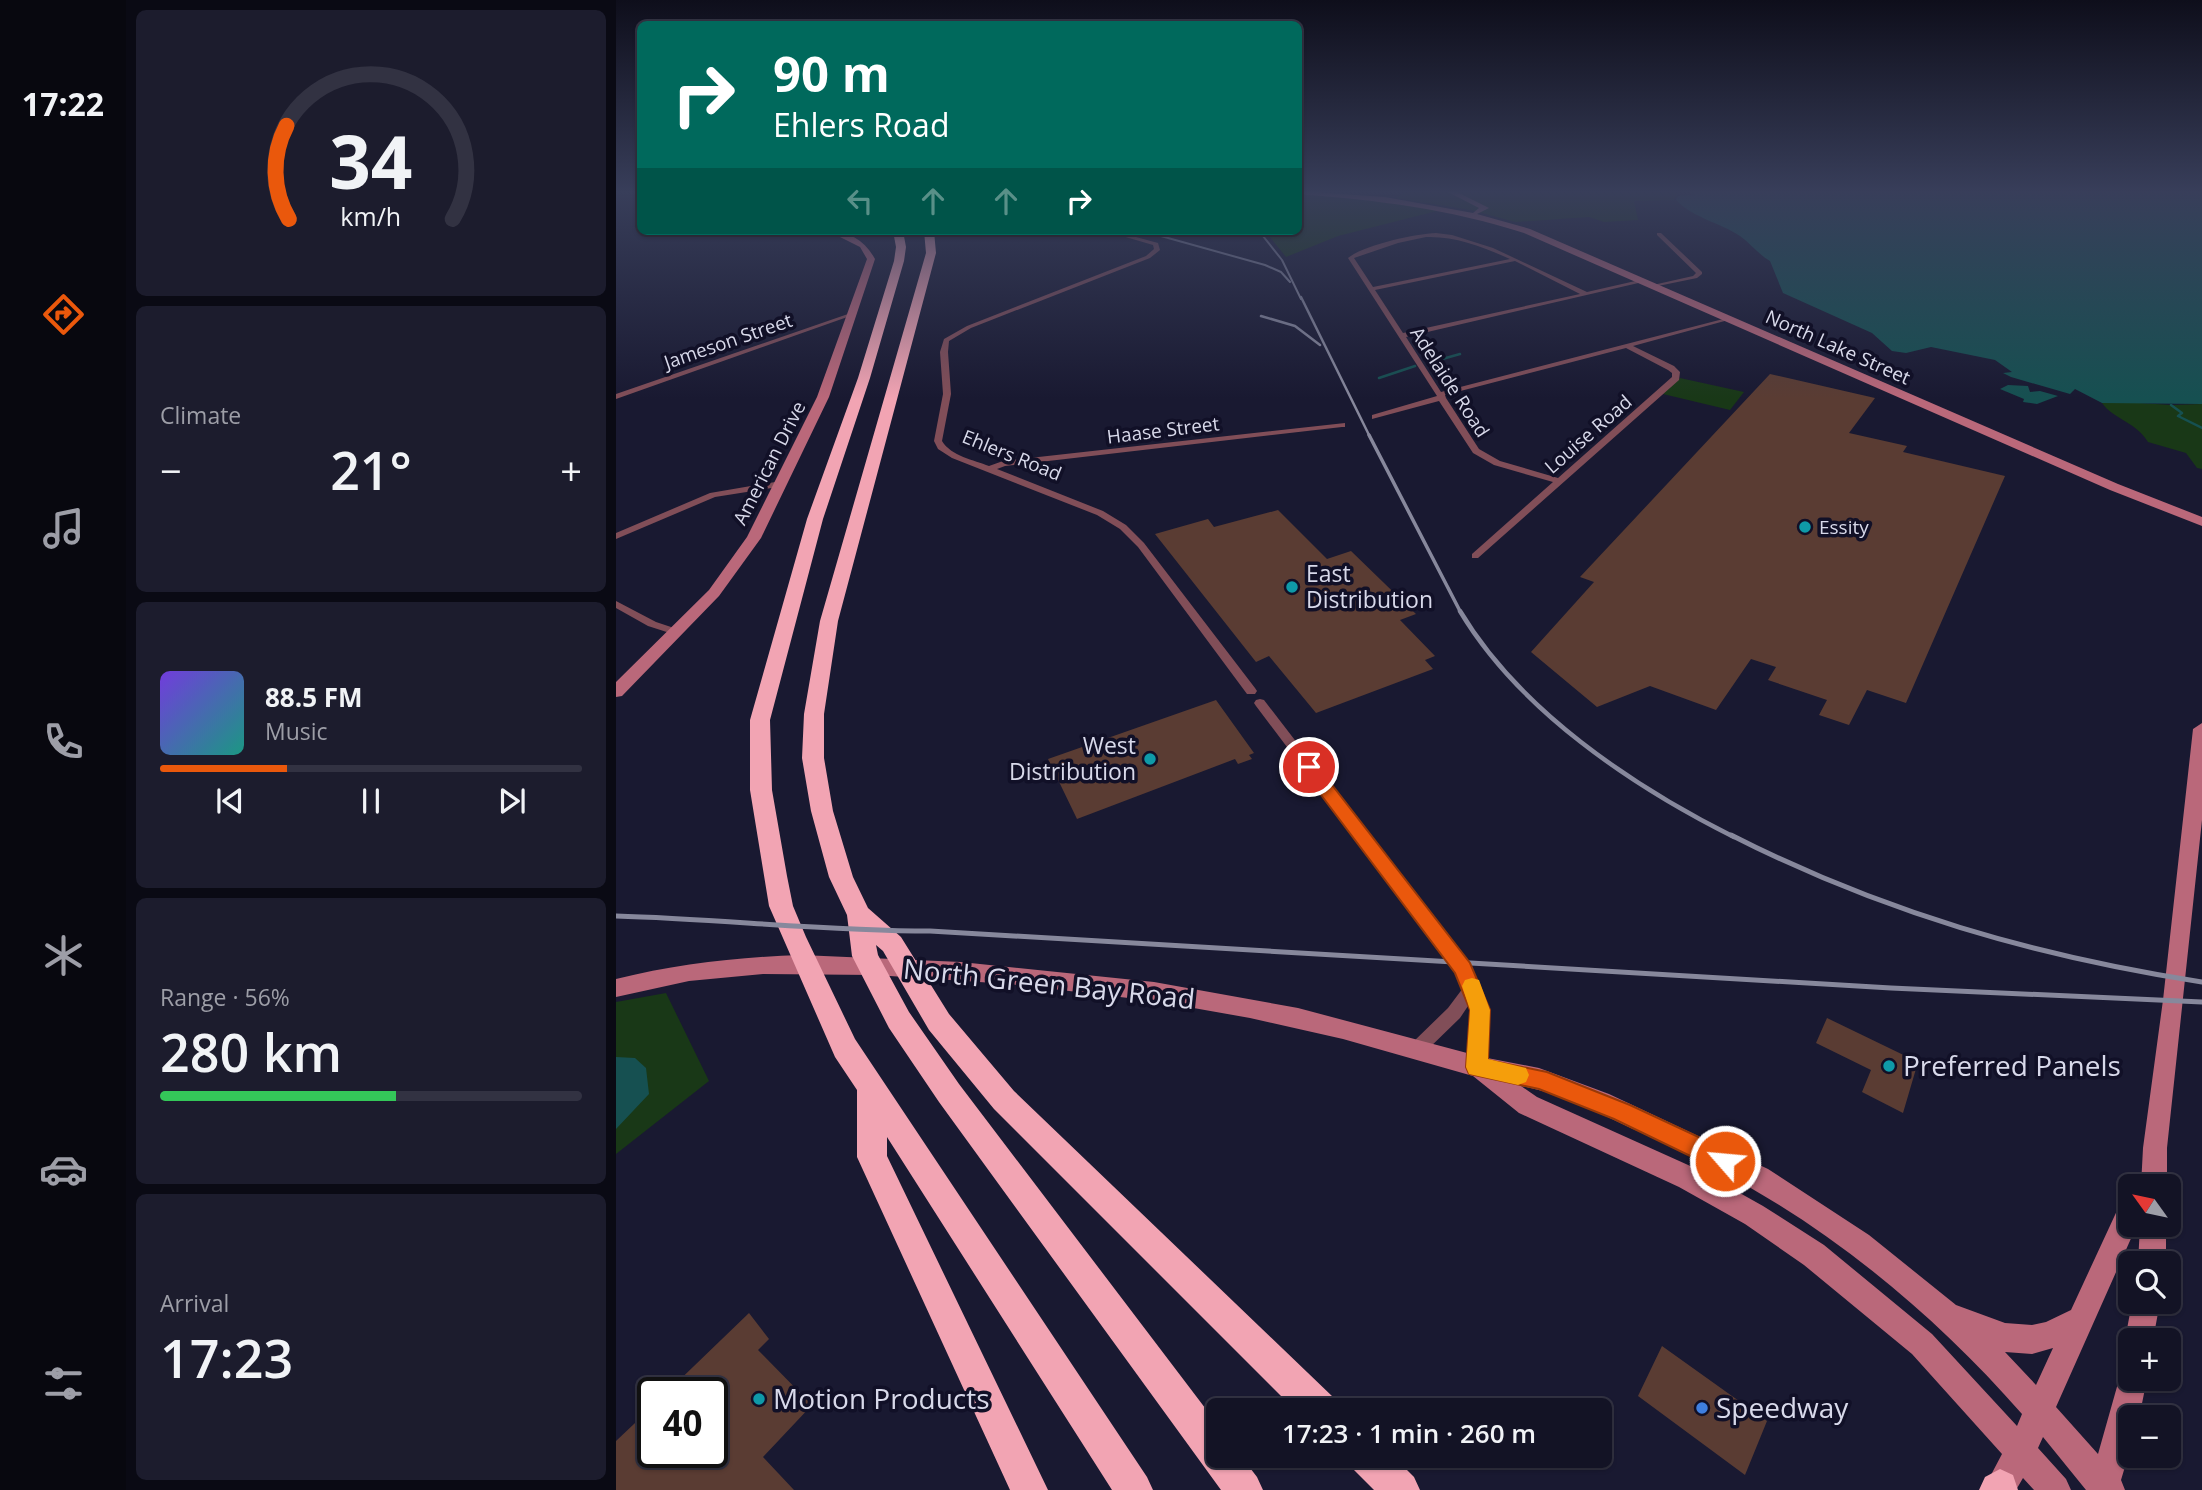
<!DOCTYPE html>
<html lang="en">
<head>
<meta charset="utf-8">
<style>
	body { margin:0; font-family:"Open Sans",sans-serif; background:#1c1c2d; color:#f1f3f6; height:100vh; display:flex; flex-direction:column; font-size:26px; white-space:nowrap }
	* { box-sizing:border-box; margin:0 }
	p { font-size:23px; color:#9d9ea7 }
	.icon { flex:none; width:38px; height:38px; fill:none; stroke:currentColor; stroke-width:2; stroke-linecap:round; stroke-linejoin:round }
	.map { position:relative; flex:1; overflow:hidden }
	.panel { display:flex; flex-direction:column; gap:10px; padding:10px; background:#0a0a14; width:490px }
	.panel>* { flex:none }
	.hud { position:absolute; left:21px; top:21px; width:665px; height:214px; border-radius:10px; box-shadow:0 2px 5px #0004,0 0 0 2px #323242; background:#00695c; color:#fff; overflow:hidden }
	.needle { width:46px; rotate:303deg }
	.fabs { position:absolute; left:1502px; top:1174px; display:grid; gap:14px }
	.fabs a { display:grid; place-items:center; width:63px; height:63px; border-radius:10px; background:#131325; box-shadow:0 2px 5px #0004,0 0 0 2px #323242; font-size:35px }
	.speed { position:absolute; left:21px; top:1377px; display:flex; gap:14px; font-size:35px; font-weight:700; text-align:center }
	.speed>* { display:grid; place-content:center; width:91px; height:91px; border-radius:50%; background:#131325; box-shadow:0 2px 5px #0004,0 0 0 2px #323242; line-height:1 }
	.speed .limit { border:4px solid #111; border-radius:10px; background:#fff; color:#111 }
	.pin { position:absolute; display:grid; place-items:center; width:60px; height:60px; color:#fff; margin:-30px; border:4px solid #fff; border-radius:50%; box-shadow:0 2px 7px #0007 }
	.me { position:absolute; width:77px; margin:-38px; rotate:297deg; stroke-linejoin:round; filter:drop-shadow(0 0 5px #0008) }
	.turn { display:flex; align-items:center; gap:24px; height:147px; padding:0 21px; font-size:32px }
	.turn .icon { width:91px; height:91px; stroke-width:2.5 }
	.turn b { display:block; font-size:49px; line-height:60px }
	.lanes { display:flex; align-items:center; height:66px; padding:0 21px; background:#0003; justify-content:center; gap:35px; direction:ltr }
	.lanes .off { opacity:.35 }
	.big { font-size:52px; font-weight:600; line-height:1.1 }
	.panel .card { flex:1; display:flex; flex-direction:column; justify-content:center; gap:10px; min-width:0; padding:0 24px; border-radius:10px; background:#1c1c2d }
	.panel .dial { align-items:center; gap:0 }
	.dial svg { height:182px; overflow:visible; fill:none; stroke:#323242; stroke-width:7; stroke-linecap:round; text-anchor:middle }
	.dial text { fill:#f1f3f6; stroke:none }
	.song { display:flex; align-items:center; gap:21px }
	.cover { width:84px; height:84px; border-radius:10px; background:linear-gradient(135deg,hsl(260 70% 55%),hsl(170 70% 35%)) }
	.played { height:7px; border-radius:4px; background:linear-gradient(90deg,#ea580c 30%,#323242 30%) }
	.keys { display:flex; justify-content:space-around; direction:ltr }
	.heat { display:flex; justify-content:space-between; align-items:center; font-size:38px; direction:ltr }
	.charge { height:10px; border-radius:5px; background:linear-gradient(90deg,#34c759 56%,#323242 0) }
	.trip { position:absolute; left:590px; top:1398px; width:406px; height:70px; border-radius:10px; background:#131325; box-shadow:0 2px 5px #0004,0 0 0 2px #323242; font-weight:600; line-height:70px; text-align:center }
	main { display:flex; flex:1; min-height:0 }
	.dock { display:flex; flex-direction:column; width:126px; justify-content:space-around; align-items:center; background:#08080f; color:#9d9ea7 }
	.dock .icon { width:49px; height:49px }
	.dock .current { color:#ea580c }
	.dock b { font-size:32px; color:#f1f3f6 }
	.map>svg:first-child { display:block }
	.green { fill:#193817 }
	.water { fill:#165051 }
	.lines { fill:none; stroke-linecap:round; stroke-linejoin:round }
	.stream { stroke:#165051; stroke-width:2.5 }
	.building { fill:#5a3c33 }
	.street { fill:#814e58; fill-rule:evenodd }
	.secondary { fill:#ba687a; fill-rule:evenodd }
	.highway { fill:#f2a4b3; fill-rule:evenodd }
	.rail-far4 { stroke:#87889c; stroke-width:2 }
	.rail-far3 { stroke:#87889c; stroke-width:2.5 }
	.rail-far2 { stroke:#87889c; stroke-width:3.5 }
	.rail-far1 { stroke:#87889c; stroke-width:4.5 }
	.rail { stroke:#87889c; stroke-width:5 }
	.route { fill:#ea580c; stroke:#983908; stroke-width:2 }
	.slow { fill:#f59e0b }
	.culture-dot { fill:#0f9aa8; stroke:#111027; stroke-width:2.5 }
	.shop-dot { fill:#3f7fe0; stroke:#111027; stroke-width:2.5 }
	.labels { text-anchor:middle; stroke-width:7; stroke-linejoin:round; paint-order:stroke }
	.far-street-label { font-size:19px; fill:#d8d9ea; stroke:#111027 }
	.far-poi-label { font-size:19px; fill:#d8d9ea; stroke:#111027; text-anchor:start }
	.poi-label { font-size:23px; fill:#d8d9ea; stroke:#111027; text-anchor:start }
	.near-street-label { font-size:28px; fill:#d8d9ea; stroke:#111027 }
	.near-poi-label { font-size:28px; fill:#d8d9ea; stroke:#111027; text-anchor:start }
</style>
</head>
<body>
<main>
<nav class="dock">
<b>17:22</b>
<svg class="icon current" aria-label="directions" viewBox="0 0 24 24"><path d="M12 3l9 9-9 9-9-9zM9 14v-3h6M13 9l2 2-2 2"/></svg>
<svg class="icon" aria-label="music" viewBox="0 0 24 24"><path d="M9 18V5l10-2v13"/><circle cx="6" cy="18" r="3"/><circle cx="16" cy="16" r="3"/></svg>
<svg class="icon" aria-label="phone" viewBox="0 0 24 24"><path d="M5 4h4l2 5-3 2q2 4 5 5l2-3 5 2v4C11 20 4 13 5 4z"/></svg>
<svg class="icon" aria-label="climate" viewBox="0 0 24 24"><path d="M12 3v18M4 7l16 10M4 17L20 7"/></svg>
<svg class="icon" aria-label="car" viewBox="0 0 24 24"><path d="M5 17H2v-5l4-1 3-4h7l3 4 3 1v5h-3M9 17h6M6 11h13"/><circle cx="7" cy="17" r="2"/><circle cx="17" cy="17" r="2"/></svg>
<svg class="icon" aria-label="filters" viewBox="0 0 24 24"><path d="M4 7h16M4 17h16"/><circle cx="9" cy="7" r="2"/><circle cx="15" cy="17" r="2"/></svg>
</nav>
<section class="panel">
<div class="card dial"><svg viewBox="0 0 100 80">
<path d="M14 69A42 42 0 1 1 86 69"/>
<path d="M14 69A42 42 0 0 1 13 28" stroke="#ea580c"/>
<text x="50" y="56" font-size="32" font-weight="700">34</text>
<text x="50" y="72" font-size="11">km/h</text>
</svg></div>
<div class="card"><p>Climate</p>
<div class="heat"><a>−</a><b class="big">21°</b><a>+</a></div>
</div>
<div class="card">
<div class="song"><i class="cover"></i><div><b>88.5 FM</b><p>Music</p></div></div>
<div class="played"></div>
<div class="keys"><svg class="icon" aria-label="previous" viewBox="0 0 24 24"><path d="M18 5L8 12l10 7zM5 5v14"/></svg><svg class="icon" aria-label="pause" viewBox="0 0 24 24"><path d="M8 5v14M16 5v14"/></svg><svg class="icon" aria-label="next" viewBox="0 0 24 24"><path d="M6 5l10 7-10 7zM19 5v14"/></svg></div>
</div>
<div class="card"><p>Range · 56%</p><b class="big">280 km</b><div class="charge"></div></div>
<div class="card"><p>Arrival</p><b class="big">17:23</b></div>
</section>
<div class="map">
<svg width="1586" height="1490" viewBox="0 0 1586 1490">
	<rect width="100%" height="100%" fill="#191931"/>
	<path class="green" d="M1064,191L1058,200L1018,201L1022,220L988,222L973,217L899,222L855,210L780,198L789,192Z
		M683,194L771,202L825,210L722,236L670,257L649,231H682Z
		M1064,378L1128,392L1114,410L1047,394Z
		M1508,402L1555,405L1586,404V469L1581,468L1570,453L1532,442C1520,422 1497,419 1486,403Z
		M50,993L93,1081L0,1154V1002Z"/>
	<path class="water" d="M1070,191H1586V404L1486,403L1459,389L1454,394L1395,377L1387,373L1396,372L1379,360L1315,347L1290,353L1276,351L1256,333L1167,293L1154,261C1142,254 1135,244 1124,236C1103,222 1079,219 1060,200L1062,196L1079,194Z
		M1392,385L1412,386L1414,392L1424,391L1442,396L1421,404L1407,402L1408,399L1384,389Z
		M0,1057L19,1058L30,1068L33,1094L0,1129Z"/>
	<g class="lines">
		<path class="stream" d="M812,363L844,354
			M763,378L799,366
			M1555,405L1566,413L1562,416L1586,428"/>
	</g>
	<path class="building" d="M1154,374L1259,398L1233,433L1291,446L1287,452L1389,476L1290,703L1251,690L1233,725L1203,715L1211,700L1152,680L1160,667L1135,659L1100,710L1034,686L981,707L915,652L978,582L964,577Z
		M662,510L711,559L735,551L800,614L784,620L819,656L809,660L817,669L700,713L653,656L640,662L539,534L592,519L598,527Z
		M600,700L638,753L633,755L636,759L622,764L619,759L461,819L432,759Z
		M1211,1018L1302,1062L1287,1113L1246,1092L1255,1070L1200,1043Z
		M133,1313L153,1339L142,1350L196,1405L147,1457L178,1490H0V1441L37,1406V1452H96V1393H50Z
		M1046,1346L1151,1421L1129,1475L1022,1396Z"/>
	<g class="lines">
		<path class="street" d="M489,231H498L542,243L544,250L534,258L355,328L333,341L332,352L335,394L326,441C335,456 358,460 373,466L387,461L729,423V427H726L389,466L381,469L487,511L510,525L528,543L639,688L641,691L639,694H631L522,547L504,529L481,515L336,458L322,449L318,441L327,394L324,352L328,339L351,326L530,256L538,249L537,245Z
			M820,233L836,235L877,248L971,292L1028,279L1031,281L790,337L825,392L1111,318L1116,319L1017,346L1058,366L1064,372L1063,380L862,558H856V554L937,482L878,465L857,453L823,401L756,419V415L821,396L732,258C748,245 798,234 820,233ZM810,237C840,236 867,247 894,259L757,287L738,258L782,243ZM899,261L964,294L787,333L759,290ZM1010,348L1052,370L1056,373V377L942,478L884,461L863,449L830,398L829,395Z
			M1041,233H1045L1086,272V274L1081,278L1037,287V285L1077,276L1080,273L1041,235Z
			M232,314L237,315L0,399V394Z
			M165,481L168,482V486L99,497L0,539V533L94,493Z
			M0,601L40,622L64,630L65,632L60,635L32,626L0,608Z
			M644,699L648,700L852,965L865,987L863,990L872,1009L868,1067L866,1072L860,1074L854,1072L852,1067L856,1009L854,1003L844,1018L807,1054L801,1056L795,1054L793,1049L795,1044L832,1008L847,988L841,972L640,706L638,703L640,700Z"/>
		<path class="secondary" d="M682,191L769,197L857,213L863,208L830,191H839L873,208L861,214L914,229L1502,484L1586,517V526L1494,490L908,233C834,209 760,200 682,194Z
			M212,231C234,231 249,241 259,259L213,397L145,538L103,596L6,696L0,697V682L93,590L131,537L201,397L251,259L244,247Z
			M1586,723V820L1551,1148V1186H1525L1527,1148L1547,1000L1577,729Z
			M185,955L345,962L538,982L682,1008L866,1057L923,1068L993,1094L1152,1169L1253,1235L1340,1305L1389,1323L1416,1325L1430,1322L1455,1310L1505,1202L1514,1198V1225H1521L1440,1407L1482,1454L1506,1369L1514,1365V1379H1531L1523,1418H1514V1450L1505,1480L1509,1490H1470L1427,1437L1422,1448L1450,1479L1455,1490H1418L1407,1478L1400,1490H1367L1386,1454L1296,1354L1188,1265L1129,1224L1063,1187L903,1113L857,1076L727,1039L634,1018L538,1001L393,984L259,975L147,974L73,981L0,997V979C61,964 122,957 185,955ZM905,1086C948,1094 988,1116 1028,1134C1063,1151 1099,1167 1133,1187C1236,1246 1328,1325 1406,1414L1401,1426L1316,1334L1208,1245L1147,1206L1081,1169L921,1097ZM1437,1348L1420,1385L1389,1352L1416,1354Z
			M1524,1225H1550V1264H1522Z
			M1516,1302H1544L1537,1340H1514V1350L1509,1340Z"/>
		<path class="highway" d="M277,231H287L290,247L288,261L254,378L207,519L154,720L156,790L171,876L177,906L190,937L239,1039L531,1477L537,1490H496L271,1137V1156L432,1490H394L241,1157V1090L219,1057L153,906L134,790V720L191,519L242,378L278,261L280,247Z
			M308,231H318L320,253L222,621L208,714V758L217,811L237,877L252,908L285,937L333,1014L398,1091L717,1397L722,1410H679L378,1109L313,1030L267,951L260,945L262,955L293,1012L343,1084L602,1425V1456H625L641,1477L647,1490H605L323,1102L273,1028L236,956L231,915L213,877L195,811L186,758L188,714L204,621L310,253Z
			M732,1456H777L798,1477L804,1490H758L737,1469Z
			M1384,1469L1397,1475L1402,1490H1363L1369,1477Z"/>
		<path class="rail-far4" d="M527,231L649,265L665,272L674,282
			M643,231L666,260L685,299"/>
		<path class="rail-far3" d="M685,297L754,437
			M645,316L679,326L704,345"/>
		<path class="rail-far2" d="M753,435L845,613"/>
		<path class="rail-far1" d="M844,611C903,710 1016,786 1118,837"/>
		<path class="rail" d="M1115,835C1266,912 1419,956 1586,982
			M0,916C105,919 209,931 314,931L1275,988L1586,1002"/>
	</g>
	<linearGradient id="sky" x2="0" y2="1"><stop stop-color="#0e0e1b"/><stop offset="0.48" stop-color="#383e5a"/><stop offset="1" stop-color="#383e5a" stop-opacity="0"/></linearGradient>
	<rect width="1586" height="399" fill="url(#sky)"/>
	<path class="route" d="M693,762L699,763L854,963L874,1010L872,1060L931,1072L1014,1105L1117,1153L1120,1161L1117,1169L1109,1172L1101,1169L998,1119L923,1089L853,1074L850,1067L854,1010L839,973L687,771L685,767L687,763Z"/>
	<path class="slow" d="M856,978L863,980L874,1010L872,1059L910,1068L913,1075L910,1082L902,1085L853,1074L850,1067L854,1010L846,986L849,980Z"/>
	<g class="culture-dot">
		<circle cx="1189" cy="527" r="7"/>
		<circle cx="676" cy="587" r="7"/>
		<circle cx="534" cy="759" r="7"/>
		<circle cx="1273" cy="1066" r="7"/>
		<circle cx="143" cy="1399" r="7"/>
	</g>
	<circle class="shop-dot" cx="1086" cy="1408" r="7"/>
	<g class="labels">
		<g class="far-street-label">
			<text transform="translate(112 341) rotate(-19)" y="7">Jameson Street</text>
			<text transform="translate(1222 347) rotate(24)" y="7">North Lake Street</text>
			<text transform="translate(834 382) rotate(57)" y="7">Adelaide Road</text>
			<text transform="translate(547 430) rotate(-7)" y="7">Haase Street</text>
			<text transform="translate(972 434) rotate(-41)" y="7">Louise Road</text>
			<text transform="translate(396 455) rotate(22)" y="7">Ehlers Road</text>
			<text transform="translate(153 463) rotate(-63)" y="7">American Drive</text>
		</g>
		<g class="far-poi-label">
			<text x="1203" y="534">Essity</text>
		</g>
		<g class="poi-label">
			<text x="690" y="582">East<tspan x="690" dy="26">Distribution</tspan></text>
			<text x="520" y="754" text-anchor="end">West<tspan x="520" dy="26">Distribution</tspan></text>
		</g>
		<g class="near-street-label">
			<text transform="translate(433 984) rotate(6)" y="10">North Green Bay Road</text>
		</g>
		<g class="near-poi-label">
			<text x="1287" y="1076">Preferred Panels</text>
			<text x="157" y="1409">Motion Products</text>
			<text x="1100" y="1418">Speedway</text>
		</g>
	</g>
</svg>
<div class="fabs">
<a><svg class="needle" viewBox="-14 -14 28 28"><path d="M0-13l5 13h-10z" fill="#e53935"/><path d="M0 13l5-13h-10z" fill="#9d9ea7"/></svg></a>
<a><svg class="icon" aria-label="search" viewBox="0 0 24 24"><circle cx="10" cy="10" r="6"/><path d="M15 15l6 6"/></svg></a>
<a>+</a>
<a>−</a>
</div>
<div class="speed"><div class="limit">40</div></div>
<div class="pin" style="left:693px;top:767px;background:#d93025"><svg class="icon" aria-label="arrive" viewBox="0 0 24 24"><path d="M6 21V4h12l-3 4 3 4H6"/></svg></div>
<svg class="me" style="left:1109px;top:1161px" viewBox="-20 -20 40 40"><circle r="17" fill="#ea580c" stroke="#fff" stroke-width="3"/><path d="M0-11L8 9 0 5-8 9z" fill="#fff"/></svg>
<div class="trip">17:23 · 1 min · 260 m</div>
<div class="hud">
<div class="turn"><svg class="icon" aria-label="right" viewBox="0 0 24 24"><path d="M7 20v-9h11M14 6l5 5-5 5"/></svg><div><b>90 m</b>Ehlers Road</div></div>
<div class="lanes"><svg class="icon off" aria-label="left" viewBox="0 0 24 24"><path d="M17 20v-9H6M10 6l-5 5 5 5"/></svg><svg class="icon off" aria-label="ahead" viewBox="0 0 24 24"><path d="M12 20V5M6 11l6-6 6 6"/></svg><svg class="icon off" aria-label="ahead" viewBox="0 0 24 24"><path d="M12 20V5M6 11l6-6 6 6"/></svg><svg class="icon" aria-label="right" viewBox="0 0 24 24"><path d="M7 20v-9h11M14 6l5 5-5 5"/></svg></div>
</div>
</div>
</main>
</body>
</html>
